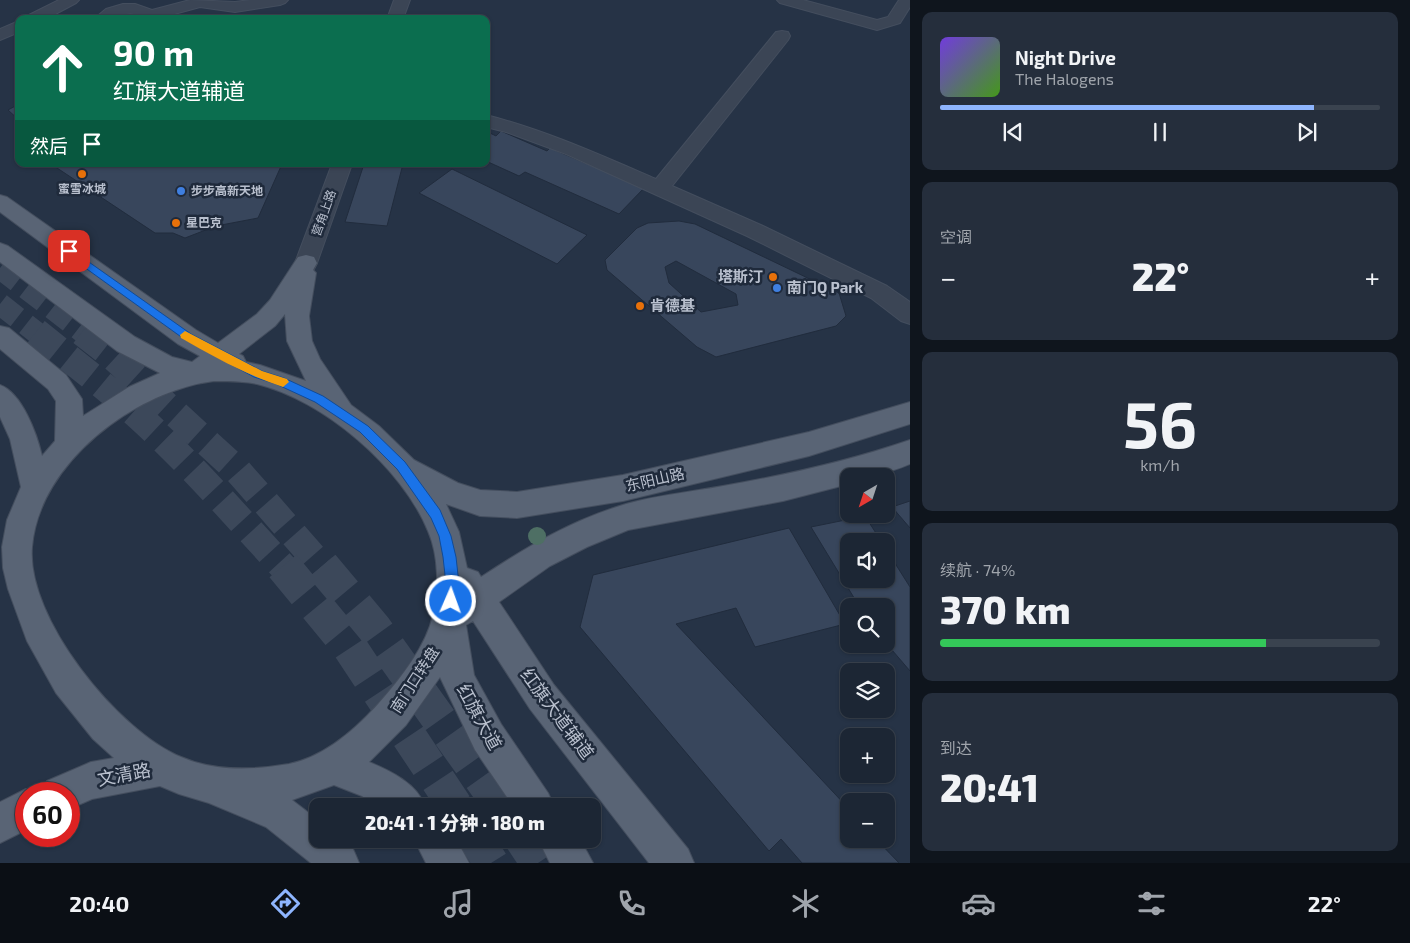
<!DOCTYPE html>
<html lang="zh">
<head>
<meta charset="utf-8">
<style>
	body { margin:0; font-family:"Exo 2","Noto Sans SC",sans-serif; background:#252e3c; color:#f1f3f6; height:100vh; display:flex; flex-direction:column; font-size:19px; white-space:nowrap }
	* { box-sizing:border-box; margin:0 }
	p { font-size:16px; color:#a0a5ac }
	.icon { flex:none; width:28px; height:28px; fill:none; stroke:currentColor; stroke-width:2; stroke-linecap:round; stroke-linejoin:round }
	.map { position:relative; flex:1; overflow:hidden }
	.side { display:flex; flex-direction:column; gap:12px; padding:12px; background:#0f151d; width:500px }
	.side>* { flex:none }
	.hud { position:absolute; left:15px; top:15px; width:475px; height:152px; border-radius:10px; box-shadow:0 1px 4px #0004,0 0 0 1px #3a434f; background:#0b6e4f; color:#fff; overflow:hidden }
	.needle { width:32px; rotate:219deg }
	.tools { position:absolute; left:840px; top:468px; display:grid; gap:10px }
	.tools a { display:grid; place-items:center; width:55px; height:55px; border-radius:10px; background:#1c2634; box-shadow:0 1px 4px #0004,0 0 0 1px #3a434f; font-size:25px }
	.speed { position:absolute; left:15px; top:782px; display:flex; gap:10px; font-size:25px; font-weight:700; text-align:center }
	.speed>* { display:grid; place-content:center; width:65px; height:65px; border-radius:50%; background:#1c2634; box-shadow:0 1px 4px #0004,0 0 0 1px #3a434f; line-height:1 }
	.speed .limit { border:8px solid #d22; background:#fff; color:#111 }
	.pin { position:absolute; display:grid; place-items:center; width:42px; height:42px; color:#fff; margin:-21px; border-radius:10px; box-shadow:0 2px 8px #0006 }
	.me { position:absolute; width:55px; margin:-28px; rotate:2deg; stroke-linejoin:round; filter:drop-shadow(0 0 4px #0008) }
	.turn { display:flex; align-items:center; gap:18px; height:105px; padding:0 15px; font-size:22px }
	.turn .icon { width:65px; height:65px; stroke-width:2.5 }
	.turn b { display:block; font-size:35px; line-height:42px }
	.then { display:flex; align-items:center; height:48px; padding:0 15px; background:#0003; gap:10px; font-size:19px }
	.big { font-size:38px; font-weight:800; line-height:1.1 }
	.side .widget { flex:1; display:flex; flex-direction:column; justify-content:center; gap:8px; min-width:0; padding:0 18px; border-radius:10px; background:#252e3c }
	.side .dial { align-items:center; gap:0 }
	.dial b { font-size:65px; line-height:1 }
	.song { display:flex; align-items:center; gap:15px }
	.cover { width:60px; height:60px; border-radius:8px; background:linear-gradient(135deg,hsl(260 70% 55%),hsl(100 70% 35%)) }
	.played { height:5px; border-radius:2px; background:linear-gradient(90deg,#8eb5fe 85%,#3a434f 85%) }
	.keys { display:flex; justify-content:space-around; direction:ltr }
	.heat { display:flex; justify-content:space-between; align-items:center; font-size:28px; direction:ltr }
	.charge { height:8px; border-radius:4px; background:linear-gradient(90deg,#34c759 74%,#3a434f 0) }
	.trip { position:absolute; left:309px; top:798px; width:292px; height:50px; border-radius:10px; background:#1c2634; box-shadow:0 1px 4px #0004,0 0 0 1px #3a434f; font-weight:800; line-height:50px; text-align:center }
	.tabs { display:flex; height:80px; justify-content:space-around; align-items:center; background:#0b0f15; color:#a0a5ac }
	.tabs .icon { width:35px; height:35px }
	.tabs .on { color:#8eb5fe }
	.tabs b { font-size:22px; color:#f1f3f6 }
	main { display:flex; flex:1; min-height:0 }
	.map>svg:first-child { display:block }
	.building { fill:#38465c; stroke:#212c3d; fill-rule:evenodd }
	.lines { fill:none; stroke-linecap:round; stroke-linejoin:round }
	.major-tunnel-far2 { stroke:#3c485a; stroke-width:22; stroke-dasharray:22 11; stroke-linecap:butt }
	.major-tunnel-far1 { stroke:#3c485a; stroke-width:28; stroke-dasharray:28 14; stroke-linecap:butt }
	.major-tunnel { stroke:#3c485a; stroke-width:35; stroke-dasharray:35 18; stroke-linecap:butt }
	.minor-casing { stroke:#444e5e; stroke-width:2 }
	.major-casing { stroke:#444e5e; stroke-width:2 }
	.minor { fill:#3b4555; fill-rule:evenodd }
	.major { fill:#596475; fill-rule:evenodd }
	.tree { fill:#4e6f64 }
	.route { fill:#1a73e8; stroke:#114b97 }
	.slow { fill:#f59e0b }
	.food-dot { fill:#e8710a; stroke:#1f2a3b; stroke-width:2 }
	.shop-dot { fill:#3f7fe0; stroke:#1f2a3b; stroke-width:2 }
	.labels { text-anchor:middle; stroke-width:5; stroke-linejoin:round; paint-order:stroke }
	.far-poi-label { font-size:12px; font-weight:bold; fill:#b9c0ce; stroke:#1f2a3b; text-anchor:start }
	.far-street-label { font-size:12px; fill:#b9c0ce; stroke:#1f2a3b }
	.poi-label { font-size:15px; font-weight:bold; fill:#b9c0ce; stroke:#1f2a3b; text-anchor:start }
	.street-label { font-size:15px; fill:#b9c0ce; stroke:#1f2a3b }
	.near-street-label { font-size:18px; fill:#b9c0ce; stroke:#1f2a3b }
</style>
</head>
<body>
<main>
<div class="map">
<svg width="910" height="863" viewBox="0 0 910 863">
	<rect width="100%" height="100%" fill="#263346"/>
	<path class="building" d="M19,104V120L8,110Z
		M486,131L496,136L501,131L547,151L550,148L644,188L619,214L525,172L519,176L486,161Z
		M51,164H282L258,218L216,226L185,238L173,233H155Z
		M364,164H403L387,226L345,222Z
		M452,169L587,235L557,264L419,193Z
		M679,221L695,224L839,293L846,316L836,326L716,357L697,347L607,270L605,260L637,228L648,223ZM676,261L736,294L738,305L701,312L669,283L665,267Z
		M910,501V528L892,507Z
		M865,516L881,541H849V579H886V549L910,587V671L886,643V606H859L811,527Z
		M789,528L845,624L755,647L736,608L676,624L849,809V839H876L899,863H802L781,839L769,851L580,627L593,575Z"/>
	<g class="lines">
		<path class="major-tunnel-far2" d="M0,268L84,333
			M0,304L37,333"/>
		<path class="major-tunnel-far1" d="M36,332C73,362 112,391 147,424C195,469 239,519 284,568
			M82,332L109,353L237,470L323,568"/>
		<path class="major-tunnel" d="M283,566L349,646L455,806
			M322,566L374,628L501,806
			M476,839L491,863
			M522,839L538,863"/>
		<g class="minor-casing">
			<path id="minor" d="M59,0H79L76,3L46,19H25L27,16Z
				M190,0L235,2L250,0H288L285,3L280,5L235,12L200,7L156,19H140L139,16C128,10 121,17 111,19C106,20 99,19 94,19L106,9L123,4H135L152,10Z
				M394,0H410L403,19H387Z
				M777,0H803L877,20L888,17L899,0H910V7L900,23L877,30L780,3Z
				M19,21V32L0,40V29Z
				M782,31L788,32L790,36L788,40L672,186L763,226L887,286L910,302V324L901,321L871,298L747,236L566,154L506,132L486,127V115C545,130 600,155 656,179L776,32Z
				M332,164H352L317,263L314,269L306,271L298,269L295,263Z"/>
		</g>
		<g class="major-casing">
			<path id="major" d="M0,195L7,197L196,330L218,343L257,314L270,300L298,257L306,255L314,257L317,263L313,270L316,273L309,316L312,341L320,359L351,405L379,426L414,460L458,483L480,490L517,492L623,475L809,432L910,402V424L809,456L623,501L517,518L480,516L446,504L459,532L467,568L478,572L481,577C528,546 572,520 626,504C657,495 691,492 723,486C786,475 849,461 910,440V464C886,474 875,476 849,476V484L783,501L628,530L587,547L550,566L499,602L554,685L688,849L694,863H649L530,709L473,621L466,625L474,675L501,724L548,793L554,806H513L475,750L440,677L406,725L369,762C391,771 417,784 425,806H375L362,796L334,785L292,800L318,820V839H343L353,849L359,863H311L266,827L209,803L179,794L160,786L92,799L69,809V794H41L47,781L91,762L114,758L93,739L56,693L27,641L8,589L3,568L2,547L7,520L21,487L10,439L0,417V385C22,393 37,434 42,456L55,441L56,401L48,389L0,349V326L9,328L66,375L82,399L83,416L129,387L160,373L117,351L0,262V243L8,246L135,337L172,357L192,362L200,356L178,344L0,212ZM285,314L287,341L306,381L260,365L246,362L243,356L239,354L275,326ZM214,381C228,381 243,381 257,384C323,400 402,467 428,531C439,556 439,589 433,615C426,647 400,679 379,703C356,729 324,757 289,764C254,770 215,772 181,757C118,731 26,618 32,547C39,463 135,391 214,381Z
				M26,789L37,794H26V830L0,843V802Z
				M414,839H456L469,863H426Z
				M538,839H580L593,863H550Z"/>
		</g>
		<use href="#minor" class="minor"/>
		<use href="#major" class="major"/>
	</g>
	<circle class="tree" cx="537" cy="536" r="9"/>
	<path class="route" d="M69,248L191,334L262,371L284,378L323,396L368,426L405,462L440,510L451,536L456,557L459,584L456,606L451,608L446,606L444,601L446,584L443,557L439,536L431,518L397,469L360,432L315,402L276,384L254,377L184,339L66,254V249Z"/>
	<path class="slow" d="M185,331L262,371L287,379L289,382L283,387C247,375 214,357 181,338L180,335Z"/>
	<g class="food-dot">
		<circle cx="82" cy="174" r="5"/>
		<circle cx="176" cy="223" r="5"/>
		<circle cx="773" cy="277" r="5"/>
		<circle cx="640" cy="306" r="5"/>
	</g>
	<g class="shop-dot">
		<circle cx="181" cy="191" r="5"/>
		<circle cx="777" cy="288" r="5"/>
	</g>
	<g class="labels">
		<g class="far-poi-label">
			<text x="82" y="193" text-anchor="middle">蜜雪冰城</text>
			<text x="191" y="195">步步高新天地</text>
			<text x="186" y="227">星巴克</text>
		</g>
		<g class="far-street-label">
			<text transform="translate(324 213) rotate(-70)" y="4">营角上路</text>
		</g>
		<g class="poi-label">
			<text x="763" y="282" text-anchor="end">塔斯汀</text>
			<text x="787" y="293">南门Q Park</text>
			<text x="650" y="311">肯德基</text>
		</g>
		<g class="street-label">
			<text transform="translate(655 480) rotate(-13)" y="5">东阳山路</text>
			<text transform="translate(415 680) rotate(-57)" y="5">南门口转盘</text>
		</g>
		<g class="near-street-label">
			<text transform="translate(557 714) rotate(53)" y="6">红旗大道辅道</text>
			<text transform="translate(479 717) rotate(61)" y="6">红旗大道</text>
			<text transform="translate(124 775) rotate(-11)" y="6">文清路</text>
		</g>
	</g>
</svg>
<div class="tools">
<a><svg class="needle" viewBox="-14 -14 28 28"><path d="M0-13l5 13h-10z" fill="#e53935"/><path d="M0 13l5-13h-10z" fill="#a0a5ac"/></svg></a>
<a><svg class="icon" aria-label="sound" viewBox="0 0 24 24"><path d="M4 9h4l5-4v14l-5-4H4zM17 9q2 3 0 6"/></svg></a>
<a><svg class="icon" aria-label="search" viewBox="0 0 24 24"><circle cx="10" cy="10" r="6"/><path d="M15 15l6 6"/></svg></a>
<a><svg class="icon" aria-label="layers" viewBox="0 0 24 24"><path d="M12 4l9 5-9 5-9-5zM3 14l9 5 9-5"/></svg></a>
<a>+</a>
<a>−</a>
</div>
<div class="speed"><div class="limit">60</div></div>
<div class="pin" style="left:69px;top:251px;background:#d93025"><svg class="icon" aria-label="arrive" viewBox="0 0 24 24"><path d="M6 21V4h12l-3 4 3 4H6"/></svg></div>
<svg class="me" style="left:451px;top:601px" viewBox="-20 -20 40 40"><circle r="17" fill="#1a73e8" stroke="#fff" stroke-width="3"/><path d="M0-11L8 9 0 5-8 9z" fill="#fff"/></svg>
<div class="trip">20:41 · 1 分钟 · 180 m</div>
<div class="hud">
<div class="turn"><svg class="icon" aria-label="ahead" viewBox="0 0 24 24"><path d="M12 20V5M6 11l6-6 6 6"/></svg><div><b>90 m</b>红旗大道辅道</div></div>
<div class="then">然后<svg class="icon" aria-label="arrive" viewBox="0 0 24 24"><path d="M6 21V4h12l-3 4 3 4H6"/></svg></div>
</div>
</div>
<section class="side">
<div class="widget">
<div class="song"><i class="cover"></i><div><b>Night Drive</b><p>The Halogens</p></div></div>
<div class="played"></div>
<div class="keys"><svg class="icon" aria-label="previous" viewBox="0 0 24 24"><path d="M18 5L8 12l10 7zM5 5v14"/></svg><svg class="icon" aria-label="pause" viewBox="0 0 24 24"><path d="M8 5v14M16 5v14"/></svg><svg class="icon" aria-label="next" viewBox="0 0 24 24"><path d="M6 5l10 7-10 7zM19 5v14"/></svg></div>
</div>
<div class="widget"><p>空调</p>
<div class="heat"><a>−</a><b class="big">22°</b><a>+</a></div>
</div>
<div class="widget dial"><b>56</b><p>km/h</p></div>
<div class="widget"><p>续航 · 74%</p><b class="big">370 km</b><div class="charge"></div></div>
<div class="widget"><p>到达</p><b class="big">20:41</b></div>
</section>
</main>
<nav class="tabs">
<b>20:40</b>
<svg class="icon on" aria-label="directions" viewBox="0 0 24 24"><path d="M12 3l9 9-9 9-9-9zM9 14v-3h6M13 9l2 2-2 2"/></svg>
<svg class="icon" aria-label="music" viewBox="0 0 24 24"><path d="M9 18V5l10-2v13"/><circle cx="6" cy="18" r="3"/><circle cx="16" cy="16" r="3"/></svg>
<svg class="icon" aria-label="phone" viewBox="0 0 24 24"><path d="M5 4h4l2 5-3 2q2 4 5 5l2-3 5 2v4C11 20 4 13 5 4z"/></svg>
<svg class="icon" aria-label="climate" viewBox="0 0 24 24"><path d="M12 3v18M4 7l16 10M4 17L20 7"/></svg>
<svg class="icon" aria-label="car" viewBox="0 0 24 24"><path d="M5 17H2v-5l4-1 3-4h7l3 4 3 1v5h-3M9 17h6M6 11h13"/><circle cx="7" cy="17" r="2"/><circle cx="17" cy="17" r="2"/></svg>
<svg class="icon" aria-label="filters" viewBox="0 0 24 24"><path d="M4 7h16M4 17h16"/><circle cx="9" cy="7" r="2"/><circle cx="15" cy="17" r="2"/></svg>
<b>22°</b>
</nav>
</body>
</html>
